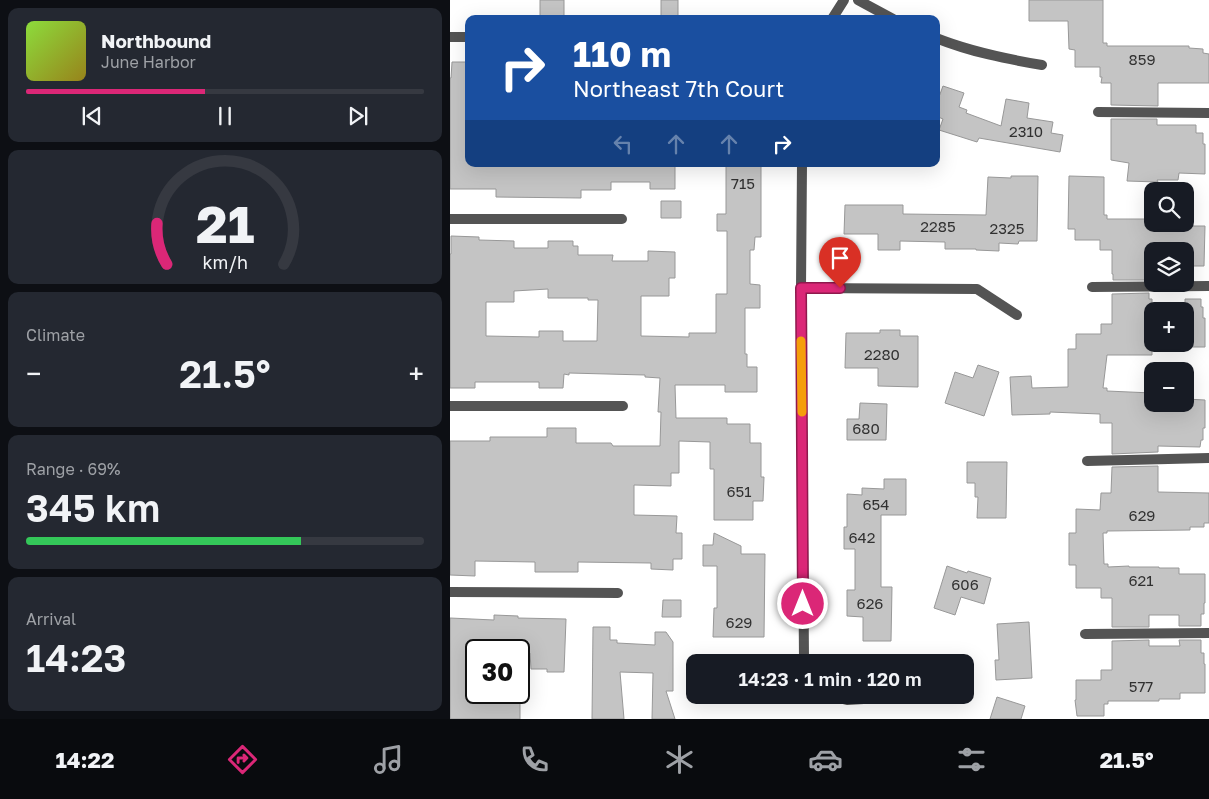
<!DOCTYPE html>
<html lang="en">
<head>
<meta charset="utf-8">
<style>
	body { margin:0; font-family:"Golos Text",sans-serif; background:#242831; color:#f1f3f6; height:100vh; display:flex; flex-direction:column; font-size:19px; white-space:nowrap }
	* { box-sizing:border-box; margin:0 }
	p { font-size:16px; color:#9ea1a6 }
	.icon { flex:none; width:28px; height:28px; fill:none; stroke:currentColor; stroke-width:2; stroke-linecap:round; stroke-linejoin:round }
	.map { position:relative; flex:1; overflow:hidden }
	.panel { display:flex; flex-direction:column; gap:8px; padding:8px; background:#0d0f14; width:450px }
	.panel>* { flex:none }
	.banner { position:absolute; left:15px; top:15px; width:475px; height:152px; border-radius:10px; box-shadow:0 5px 20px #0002; background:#1a4fa0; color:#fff; overflow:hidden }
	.fabs { position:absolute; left:694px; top:182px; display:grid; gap:10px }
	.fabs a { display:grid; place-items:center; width:50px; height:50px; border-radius:10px; background:#171b24; box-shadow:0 5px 20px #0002; font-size:25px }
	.speed { position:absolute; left:15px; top:639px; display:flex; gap:10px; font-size:25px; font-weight:700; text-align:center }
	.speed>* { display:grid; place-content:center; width:65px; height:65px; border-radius:50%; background:#171b24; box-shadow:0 5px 20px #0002; line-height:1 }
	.speed .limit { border:2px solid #111; border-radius:8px; background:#fff; color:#111 }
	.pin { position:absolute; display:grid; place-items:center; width:42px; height:42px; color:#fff; margin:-51px -21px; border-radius:50% 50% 50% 0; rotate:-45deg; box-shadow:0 0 5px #0007 }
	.pin .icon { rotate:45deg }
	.me { position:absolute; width:55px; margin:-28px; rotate:0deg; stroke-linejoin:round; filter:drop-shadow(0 0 4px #0008) }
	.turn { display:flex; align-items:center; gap:18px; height:105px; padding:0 25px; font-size:22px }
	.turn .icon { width:65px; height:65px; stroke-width:2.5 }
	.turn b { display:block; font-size:35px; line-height:42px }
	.lanes { display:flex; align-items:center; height:48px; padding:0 25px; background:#0003; justify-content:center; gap:25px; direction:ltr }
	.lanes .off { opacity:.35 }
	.big { font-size:38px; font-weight:600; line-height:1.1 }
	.panel .tile { flex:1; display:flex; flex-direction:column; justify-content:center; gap:8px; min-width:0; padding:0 18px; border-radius:10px; background:#242831 }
	.panel .dial { align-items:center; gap:0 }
	.dial svg { height:130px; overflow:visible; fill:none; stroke:#363941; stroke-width:7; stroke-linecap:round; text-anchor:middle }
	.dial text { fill:#f1f3f6; stroke:none }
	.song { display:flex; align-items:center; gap:15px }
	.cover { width:60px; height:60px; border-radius:8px; background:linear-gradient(135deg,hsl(90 70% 55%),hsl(50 70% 35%)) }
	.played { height:5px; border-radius:2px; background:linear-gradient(90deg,#db2777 45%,#363941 45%) }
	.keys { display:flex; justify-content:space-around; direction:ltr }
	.heat { display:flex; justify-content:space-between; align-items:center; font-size:28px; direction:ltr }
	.charge { height:8px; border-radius:4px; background:linear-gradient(90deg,#34c759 69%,#363941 0) }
	.trip { position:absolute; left:236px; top:654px; width:288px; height:50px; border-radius:10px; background:#171b24; box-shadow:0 5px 20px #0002; font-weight:600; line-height:50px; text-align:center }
	.tab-bar { display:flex; height:80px; justify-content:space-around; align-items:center; background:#090b0e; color:#9ea1a6 }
	.tab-bar .icon { width:35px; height:35px }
	.tab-bar .on { color:#db2777 }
	.tab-bar b { font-size:22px; color:#f1f3f6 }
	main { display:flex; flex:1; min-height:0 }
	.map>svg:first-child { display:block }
	.building { fill:#c4c4c4; stroke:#989898; fill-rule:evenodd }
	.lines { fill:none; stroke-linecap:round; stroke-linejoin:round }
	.lane { stroke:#545454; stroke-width:10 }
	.street { stroke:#545454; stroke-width:10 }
	.route-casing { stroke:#8e194d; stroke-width:12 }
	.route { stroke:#db2777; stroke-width:9 }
	.slow { stroke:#f59e0b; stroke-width:9 }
	.labels { text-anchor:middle; stroke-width:4.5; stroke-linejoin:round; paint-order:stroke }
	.number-label { font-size:15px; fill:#313131 }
</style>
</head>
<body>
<main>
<section class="panel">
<div class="tile">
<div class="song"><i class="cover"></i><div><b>Northbound</b><p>June Harbor</p></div></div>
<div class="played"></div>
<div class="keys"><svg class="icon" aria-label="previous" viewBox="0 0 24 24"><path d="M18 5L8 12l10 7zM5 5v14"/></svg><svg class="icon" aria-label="pause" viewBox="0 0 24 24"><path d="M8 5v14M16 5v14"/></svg><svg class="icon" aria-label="next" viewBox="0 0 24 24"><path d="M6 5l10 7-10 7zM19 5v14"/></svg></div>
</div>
<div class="tile dial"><svg viewBox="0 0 100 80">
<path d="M14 69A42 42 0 1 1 86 69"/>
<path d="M14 69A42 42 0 0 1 8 44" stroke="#db2777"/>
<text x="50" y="56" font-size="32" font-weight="700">21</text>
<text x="50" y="72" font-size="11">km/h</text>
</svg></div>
<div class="tile"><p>Climate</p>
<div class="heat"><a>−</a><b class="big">21.5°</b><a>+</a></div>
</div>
<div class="tile"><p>Range · 69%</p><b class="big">345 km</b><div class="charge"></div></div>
<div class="tile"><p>Arrival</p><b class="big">14:23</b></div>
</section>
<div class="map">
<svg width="759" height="719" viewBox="0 0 759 719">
	<rect width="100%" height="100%" fill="#fff"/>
	<path class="building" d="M90,0H114V19H90Z
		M211,0H228V19H211Z
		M579,0H653V43H657V46H739V48L753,49V53L759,54V83H708V106L661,105V83H651L652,77H650V67H625V50L619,49L618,21H579Z
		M2,62H19V164H225V189H200V182H161V190H131V198L46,197V189H0V78H1Z
		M493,86L514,93L509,107L517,110L516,113L551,126L556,99L579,103L577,118L603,122L601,133L613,135L610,152L529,138L527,142L489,130L493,119L486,116V105Z
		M661,119H707V125H746V133H753V144H755V174L729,173L728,180H707L708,182L677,181L679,163L661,160Z
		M276,164H311V237H305L304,250H300V284L310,285V308H295V354H297V367H307V392H275V385H225L226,418H277V424H300V443H311V477H314L313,501H303V520H264V469H260V442L229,441V473H221V486L184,485V515L227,516L226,533H232V559H223V570L201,569V563L128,562V572H85V562L25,561V576L0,575V441H40V437H97V428H126V443H161L163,446H210L211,412H208L210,378L195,377V375L119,373V375L114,374L113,388H89V382H25V388H0V254H1V236L29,237V240L64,241V248H98V241H123V246H128V255H163L162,261H198V251L225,252V278H219V296H191V336L239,337V333H266V294H277V231H267V214H276ZM98,289V298H138V300H148L147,341H113V331H89V337L36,336V302H64V291Z
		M561,176H588L587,241H569L568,244L549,243V251L526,250V249H495V242L450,241V250H428V234H394L395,205H453V214L536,215L538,177L561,178Z
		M619,176L654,177V215H657V219H702V224H729V226H755L754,266H735V251H702V256H700L699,280H663V274H662V250H650V240H625V229H618Z
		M211,201H231V218H211Z
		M699,293V299H702V355H657L653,388H657V391L702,393V404H735V399L755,400V428H753V440H751L750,447L708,446V452L662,454V423H650V414L600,412V414L562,415L560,377L581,376L582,388L618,387V349H626V334H651V324H662V294Z
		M735,299H751V307H753V318H755V347H735Z
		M430,330H450V336H468V387L428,386V368H395L396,333H430Z
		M528,365L549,372L534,416L495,403L505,372L523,378Z
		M410,403L437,404L436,440H397V419H409Z
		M517,462H557L556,518H527L528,497H525V483H517Z
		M708,466V492L759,493V523H754V527H740V530L657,531V533H653L654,564H658V567L679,566V567H709V568H729V574H755V603H754V614H751V626H729V615H699V627H662V598H651V588H626V565H619V533H626V509L650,510L651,493H661L662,467Z
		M434,479H456V515H431V587H442L441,641H413V617L397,616V590H405V549H394V527H397V494L412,495V488L434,489Z
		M264,533L291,546V554H315L314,637H263L264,608H267V566H253V545H263Z
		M497,566L517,573L518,571L541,578L534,604L511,597L505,615L484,608Z
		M213,600H231V617H212Z
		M44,615L68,616V618L116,619L114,672H97V669H81L80,653L69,652V650H26L25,702L70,703V719H0V618L44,620Z
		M579,622L582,678L546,680L545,660H549L547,624Z
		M143,627H160V640H167V643L205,645V632H216L223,642V691H216L225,719H202L203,673L170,672L174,719H142Z
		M699,640V646H730L729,640H751V653H754V664H755V693H730V699H709V701H658V704H654V716H627L625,700H626V680H651V670H662V641Z
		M547,697L575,706L571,719H540Z"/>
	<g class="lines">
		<path class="lane" d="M0,37H19
			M648,112L759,113
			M0,219H172
			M642,287L759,286
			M0,406H173
			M637,461L759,458
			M0,592L168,593
			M635,634L759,633"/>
		<path class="street" d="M408,0L443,19
			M382,19L394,0
			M486,38C521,52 556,59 592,65
			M352,164L351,288L354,659L355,662
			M351,288L527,289L567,315
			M376,695L397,700L447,697L453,695"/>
	</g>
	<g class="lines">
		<g class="route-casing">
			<path id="route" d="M353,604L351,288H390"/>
		</g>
		<use href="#route" class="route"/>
		<path class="slow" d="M351,341L352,412"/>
	</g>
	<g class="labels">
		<g class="number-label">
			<text x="692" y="65">859</text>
			<text x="576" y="137">2310</text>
			<text x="293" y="189">715</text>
			<text x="488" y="232">2285</text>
			<text x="557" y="234">2325</text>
			<text x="432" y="360">2280</text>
			<text x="416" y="434">680</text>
			<text x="289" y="497">651</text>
			<text x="426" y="510">654</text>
			<text x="692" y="521">629</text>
			<text x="412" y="543">642</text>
			<text x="691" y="586">621</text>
			<text x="515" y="590">606</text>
			<text x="420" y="609">626</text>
			<text x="289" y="628">629</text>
			<text x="691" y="692">577</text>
		</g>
	</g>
</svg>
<div class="fabs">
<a><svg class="icon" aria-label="search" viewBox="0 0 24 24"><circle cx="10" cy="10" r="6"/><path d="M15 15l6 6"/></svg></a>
<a><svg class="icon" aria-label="layers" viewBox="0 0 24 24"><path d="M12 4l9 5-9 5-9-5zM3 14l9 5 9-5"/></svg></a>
<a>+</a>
<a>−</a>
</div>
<div class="speed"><div class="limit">30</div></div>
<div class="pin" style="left:390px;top:288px;background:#d93025"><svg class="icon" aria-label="arrive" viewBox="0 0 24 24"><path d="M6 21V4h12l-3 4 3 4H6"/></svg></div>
<svg class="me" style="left:353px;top:604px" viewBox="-20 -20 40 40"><circle r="17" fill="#db2777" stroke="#fff" stroke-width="3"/><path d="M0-11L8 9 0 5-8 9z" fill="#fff"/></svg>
<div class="trip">14:23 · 1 min · 120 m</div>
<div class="banner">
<div class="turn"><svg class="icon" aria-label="right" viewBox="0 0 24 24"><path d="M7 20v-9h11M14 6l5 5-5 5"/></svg><div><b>110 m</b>Northeast 7th Court</div></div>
<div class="lanes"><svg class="icon off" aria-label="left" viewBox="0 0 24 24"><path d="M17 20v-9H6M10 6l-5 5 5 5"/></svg><svg class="icon off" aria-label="ahead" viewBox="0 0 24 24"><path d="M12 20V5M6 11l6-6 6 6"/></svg><svg class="icon off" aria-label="ahead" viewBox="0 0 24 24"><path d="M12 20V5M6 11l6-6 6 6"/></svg><svg class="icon" aria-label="right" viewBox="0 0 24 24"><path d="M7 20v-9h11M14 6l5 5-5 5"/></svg></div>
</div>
</div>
</main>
<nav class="tab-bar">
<b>14:22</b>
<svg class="icon on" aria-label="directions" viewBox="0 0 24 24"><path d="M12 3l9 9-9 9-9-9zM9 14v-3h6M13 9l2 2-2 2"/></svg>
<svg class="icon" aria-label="music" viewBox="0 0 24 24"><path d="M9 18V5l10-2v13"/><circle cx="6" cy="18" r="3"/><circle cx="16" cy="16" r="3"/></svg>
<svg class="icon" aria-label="phone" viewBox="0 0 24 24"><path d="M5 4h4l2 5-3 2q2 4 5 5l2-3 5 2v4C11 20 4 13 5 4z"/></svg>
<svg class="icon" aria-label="climate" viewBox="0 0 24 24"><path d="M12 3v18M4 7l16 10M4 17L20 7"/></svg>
<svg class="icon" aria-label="car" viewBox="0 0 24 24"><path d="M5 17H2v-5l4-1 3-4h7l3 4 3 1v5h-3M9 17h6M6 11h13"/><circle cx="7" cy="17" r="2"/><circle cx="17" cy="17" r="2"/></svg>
<svg class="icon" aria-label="filters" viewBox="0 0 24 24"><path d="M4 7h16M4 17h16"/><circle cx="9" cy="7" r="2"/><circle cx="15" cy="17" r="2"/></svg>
<b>21.5°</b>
</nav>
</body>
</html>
